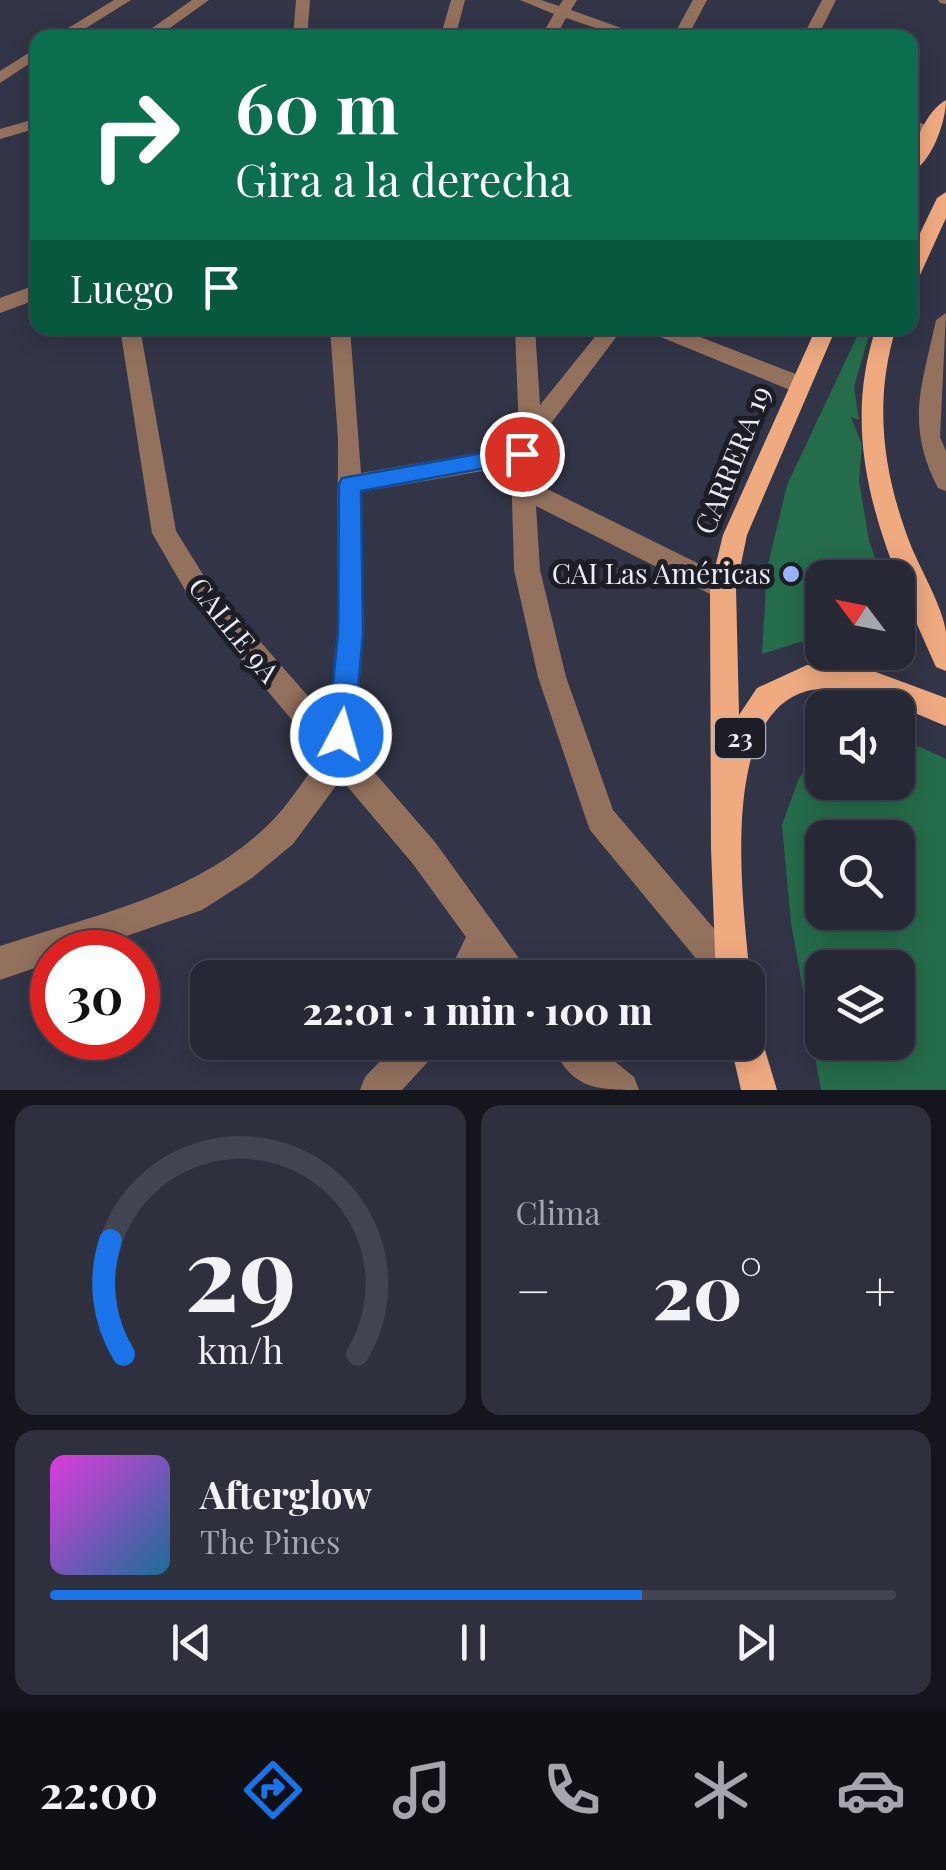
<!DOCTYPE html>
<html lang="es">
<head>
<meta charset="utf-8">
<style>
	body { margin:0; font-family:"Playfair Display",serif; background:#2e303d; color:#f1f3f6; height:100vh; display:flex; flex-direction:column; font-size:38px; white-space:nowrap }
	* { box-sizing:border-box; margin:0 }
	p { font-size:32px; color:#a4a6ad }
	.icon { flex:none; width:55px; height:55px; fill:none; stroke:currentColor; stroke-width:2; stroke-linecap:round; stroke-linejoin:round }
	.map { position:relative; height:1090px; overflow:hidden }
	.panel { display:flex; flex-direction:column; gap:15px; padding:15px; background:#15161d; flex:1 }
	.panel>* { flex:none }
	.hud { position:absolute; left:30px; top:30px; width:888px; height:305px; border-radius:20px; box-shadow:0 5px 25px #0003,0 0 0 2px #424450; background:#0b6e4f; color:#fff; overflow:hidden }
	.needle { width:65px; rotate:302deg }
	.controls { position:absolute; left:805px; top:560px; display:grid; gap:20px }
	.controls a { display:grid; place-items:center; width:110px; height:110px; border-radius:20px; background:#262835; box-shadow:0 5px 25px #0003,0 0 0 2px #424450; font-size:50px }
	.speed { position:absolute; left:30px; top:930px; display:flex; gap:20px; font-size:50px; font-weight:700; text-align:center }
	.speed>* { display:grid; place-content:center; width:130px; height:130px; border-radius:50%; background:#262835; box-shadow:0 5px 25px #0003,0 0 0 2px #424450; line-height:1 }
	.speed .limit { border:15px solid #d22; background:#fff; color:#111 }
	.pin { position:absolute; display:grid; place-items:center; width:85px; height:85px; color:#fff; margin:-42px; border:5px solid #fff; border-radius:50%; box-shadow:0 2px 10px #0007 }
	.me { position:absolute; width:110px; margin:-55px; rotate:6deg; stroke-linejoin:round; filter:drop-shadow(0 0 8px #0008) }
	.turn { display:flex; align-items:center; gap:35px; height:210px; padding:0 40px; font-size:45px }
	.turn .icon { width:130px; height:130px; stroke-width:2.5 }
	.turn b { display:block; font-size:70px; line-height:85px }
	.then { display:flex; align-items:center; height:95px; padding:0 40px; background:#0003; gap:20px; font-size:38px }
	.big { font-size:75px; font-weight:800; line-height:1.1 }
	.panel .card { flex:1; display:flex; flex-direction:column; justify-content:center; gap:15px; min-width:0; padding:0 35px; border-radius:20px; background:#2e303d }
	.panel .dial { align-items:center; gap:0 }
	.dial svg { height:260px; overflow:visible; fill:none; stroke:#424450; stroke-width:7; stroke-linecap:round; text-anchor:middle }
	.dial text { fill:#f1f3f6; stroke:none }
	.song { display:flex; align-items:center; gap:30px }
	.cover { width:120px; height:120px; border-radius:15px; background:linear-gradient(135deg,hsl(300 70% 55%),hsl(200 70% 35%)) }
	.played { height:10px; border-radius:5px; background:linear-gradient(90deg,#1a73e8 70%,#424450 70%) }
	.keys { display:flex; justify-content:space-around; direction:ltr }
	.heat { display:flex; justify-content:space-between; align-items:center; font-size:55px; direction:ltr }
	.panel .tiles { flex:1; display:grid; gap:15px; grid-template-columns:1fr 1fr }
	.card:last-child { grid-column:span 2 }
	.trip { position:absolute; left:190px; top:960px; width:575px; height:100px; border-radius:20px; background:#262835; box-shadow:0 5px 25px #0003,0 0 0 2px #424450; font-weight:800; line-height:100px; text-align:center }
	.dock { display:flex; height:160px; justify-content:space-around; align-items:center; background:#0f1015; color:#a4a6ad }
	.dock .icon { width:70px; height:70px }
	.dock .current { color:#1a73e8 }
	.dock b { font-size:45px; color:#f1f3f6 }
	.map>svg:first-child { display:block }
	.green { fill:#256c4a; fill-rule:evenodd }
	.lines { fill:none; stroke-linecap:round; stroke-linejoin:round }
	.minor { fill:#93715d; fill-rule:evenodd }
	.major { fill:#f0aa80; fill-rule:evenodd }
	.route { fill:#1a73e8; stroke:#114b97; stroke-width:2.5 }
	.poi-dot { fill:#9bb5fd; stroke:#1c1d25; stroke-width:4 }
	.labels { text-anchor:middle; stroke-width:10; stroke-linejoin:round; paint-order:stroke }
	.shield { fill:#1c1d25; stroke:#acaeb9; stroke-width:2.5 }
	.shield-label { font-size:25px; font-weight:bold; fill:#e9ecf8 }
	.street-label { font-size:28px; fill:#e9ecf8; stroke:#1c1d25 }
	.poi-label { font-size:28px; fill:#e9ecf8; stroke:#1c1d25; text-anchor:end }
</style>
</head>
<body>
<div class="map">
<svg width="946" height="1090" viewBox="0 0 946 1090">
	<rect width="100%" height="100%" fill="#323547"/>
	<path class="green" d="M861,328H871L854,387L859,420L851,417L862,445L859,481L869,541L882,577L822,578V644L800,642L762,654L767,569L787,485Z
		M898,743L920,747L946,759V1090H821L791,923L782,825L799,778L822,752V782H898ZM822,838H898V912H822ZM822,968H898V1042H822Z"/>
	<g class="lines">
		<path class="minor" d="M114,0H131L70,38H52Z
			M192,0H209L156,38H138Z
			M296,0H310L307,38H293Z
			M451,0H465L455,38H440Z
			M520,0H541L559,6L563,0H577L571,10L649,38H626L566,18L555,38H540L554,14Z
			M693,0H707L687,38H672Z
			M822,0H836L817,38H802Z
			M938,0H946V4L940,3Z
			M38,47V58L0,83V71Z
			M38,118V128L0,139V129Z
			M910,120L937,128L939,132L931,137L910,131Z
			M38,284V299L0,313V298Z
			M946,313L940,437L946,451V491L938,488C905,424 922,386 936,320Z
			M120,328H140L176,531L207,581L329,720L337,633L338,439L330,328H350L361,473L513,447L519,434L515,328H535L540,405L602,328H623L540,438L534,455L535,483L732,580L736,588L732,596L723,599L714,596L536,506L540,570L566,677L613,810L745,965L750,977L748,983V978H712L590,830L586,819L538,677L514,570L511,466L361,492L363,633L355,750L435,842L533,978H495L487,966L481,978H446L466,937L413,864L341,779L293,844L252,878L202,910L80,952H52V962L0,980V946C93,915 198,895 270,823C290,803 305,778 322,756L189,597L152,533Z
			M648,328H677L806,378L809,384L798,392L790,390L651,333Z
			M398,1042H440L435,1054L402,1090H360L365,1077Z
			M551,1042H591L634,1077L639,1090C595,1090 570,1089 551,1042Z"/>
		<path class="major" d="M946,100C946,122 931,164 910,173C910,151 925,111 946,100Z
			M946,192V218L920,275L910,282V254L937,198Z
			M816,328H836L747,535L736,588L739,715L757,688L807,665L865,668L946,698V726C909,711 847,681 807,691C716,716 744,907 750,978L748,984V978H716L711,848L710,588L723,535Z
			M876,328H896C873,402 883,474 911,546C921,570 943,608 946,632C946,644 946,658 946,671L936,667C887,557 836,448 876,328Z
			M748,1025L759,1030L777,1090H741L730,1042H748Z"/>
	</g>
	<path class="route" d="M522,446L529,449L532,454L529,460L361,491L363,633L354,735L350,744L341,748L331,744L328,735L338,633L339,484L342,478Z"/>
	<circle class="poi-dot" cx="791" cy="574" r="10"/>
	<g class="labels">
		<rect class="shield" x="715" y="718" width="50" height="40" rx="8"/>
		<g class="shield-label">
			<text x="740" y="747">23</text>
		</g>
		<g class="street-label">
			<text transform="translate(733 460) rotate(-68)" y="10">CARRERA 19</text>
			<text transform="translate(234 630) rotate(51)" y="10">CALLE 9A</text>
		</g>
		<g class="poi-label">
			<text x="771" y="584">CAI Las Américas</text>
		</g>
	</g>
</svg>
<div class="controls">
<a><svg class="needle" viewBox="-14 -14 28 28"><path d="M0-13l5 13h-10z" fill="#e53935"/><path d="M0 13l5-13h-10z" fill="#a4a6ad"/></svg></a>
<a><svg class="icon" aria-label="sound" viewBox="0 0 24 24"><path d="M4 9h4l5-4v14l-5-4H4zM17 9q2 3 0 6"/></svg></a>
<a><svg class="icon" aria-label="search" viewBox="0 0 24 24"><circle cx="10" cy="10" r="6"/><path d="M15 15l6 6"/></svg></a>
<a><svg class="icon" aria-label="layers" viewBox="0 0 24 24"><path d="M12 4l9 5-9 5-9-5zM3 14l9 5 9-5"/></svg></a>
</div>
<div class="speed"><div class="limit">30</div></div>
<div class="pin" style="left:522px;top:454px;background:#d93025"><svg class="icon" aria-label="arrive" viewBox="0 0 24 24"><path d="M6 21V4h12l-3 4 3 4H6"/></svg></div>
<svg class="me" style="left:341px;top:735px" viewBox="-20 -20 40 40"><circle r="17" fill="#1a73e8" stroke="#fff" stroke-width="3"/><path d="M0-11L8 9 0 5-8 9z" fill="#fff"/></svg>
<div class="trip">22:01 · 1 min · 100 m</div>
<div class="hud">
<div class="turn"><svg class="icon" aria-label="right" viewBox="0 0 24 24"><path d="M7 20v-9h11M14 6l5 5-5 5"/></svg><div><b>60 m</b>Gira a la derecha</div></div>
<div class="then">Luego<svg class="icon" aria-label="arrive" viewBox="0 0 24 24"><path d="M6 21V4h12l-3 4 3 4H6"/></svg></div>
</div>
</div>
<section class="panel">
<div class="tiles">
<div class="card dial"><svg viewBox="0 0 100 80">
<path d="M14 69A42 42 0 1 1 86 69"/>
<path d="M14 69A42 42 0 0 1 10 34" stroke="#1a73e8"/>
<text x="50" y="56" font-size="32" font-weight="700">29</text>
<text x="50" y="72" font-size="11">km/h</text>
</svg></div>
<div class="card"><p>Clima</p>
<div class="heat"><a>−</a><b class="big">20°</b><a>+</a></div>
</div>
<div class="card">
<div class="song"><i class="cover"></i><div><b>Afterglow</b><p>The Pines</p></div></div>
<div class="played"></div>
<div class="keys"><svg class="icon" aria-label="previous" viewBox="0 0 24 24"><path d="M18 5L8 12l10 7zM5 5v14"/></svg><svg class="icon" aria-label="pause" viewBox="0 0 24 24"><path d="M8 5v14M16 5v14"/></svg><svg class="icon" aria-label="next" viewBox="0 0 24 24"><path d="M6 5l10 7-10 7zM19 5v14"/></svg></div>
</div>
</div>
</section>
<nav class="dock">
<b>22:00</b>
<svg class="icon current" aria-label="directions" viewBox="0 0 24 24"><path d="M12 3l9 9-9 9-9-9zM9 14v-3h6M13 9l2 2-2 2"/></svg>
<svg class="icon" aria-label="music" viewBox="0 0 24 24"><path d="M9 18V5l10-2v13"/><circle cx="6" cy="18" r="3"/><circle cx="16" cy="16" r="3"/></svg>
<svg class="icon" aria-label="phone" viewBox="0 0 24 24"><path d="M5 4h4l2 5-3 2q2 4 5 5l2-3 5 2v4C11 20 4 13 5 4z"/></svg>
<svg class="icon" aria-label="climate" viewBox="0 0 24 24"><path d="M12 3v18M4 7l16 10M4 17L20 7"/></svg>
<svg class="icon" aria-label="car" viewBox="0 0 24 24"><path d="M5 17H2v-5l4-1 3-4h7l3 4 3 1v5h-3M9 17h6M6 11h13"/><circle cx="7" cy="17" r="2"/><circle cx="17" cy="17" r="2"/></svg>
</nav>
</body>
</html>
